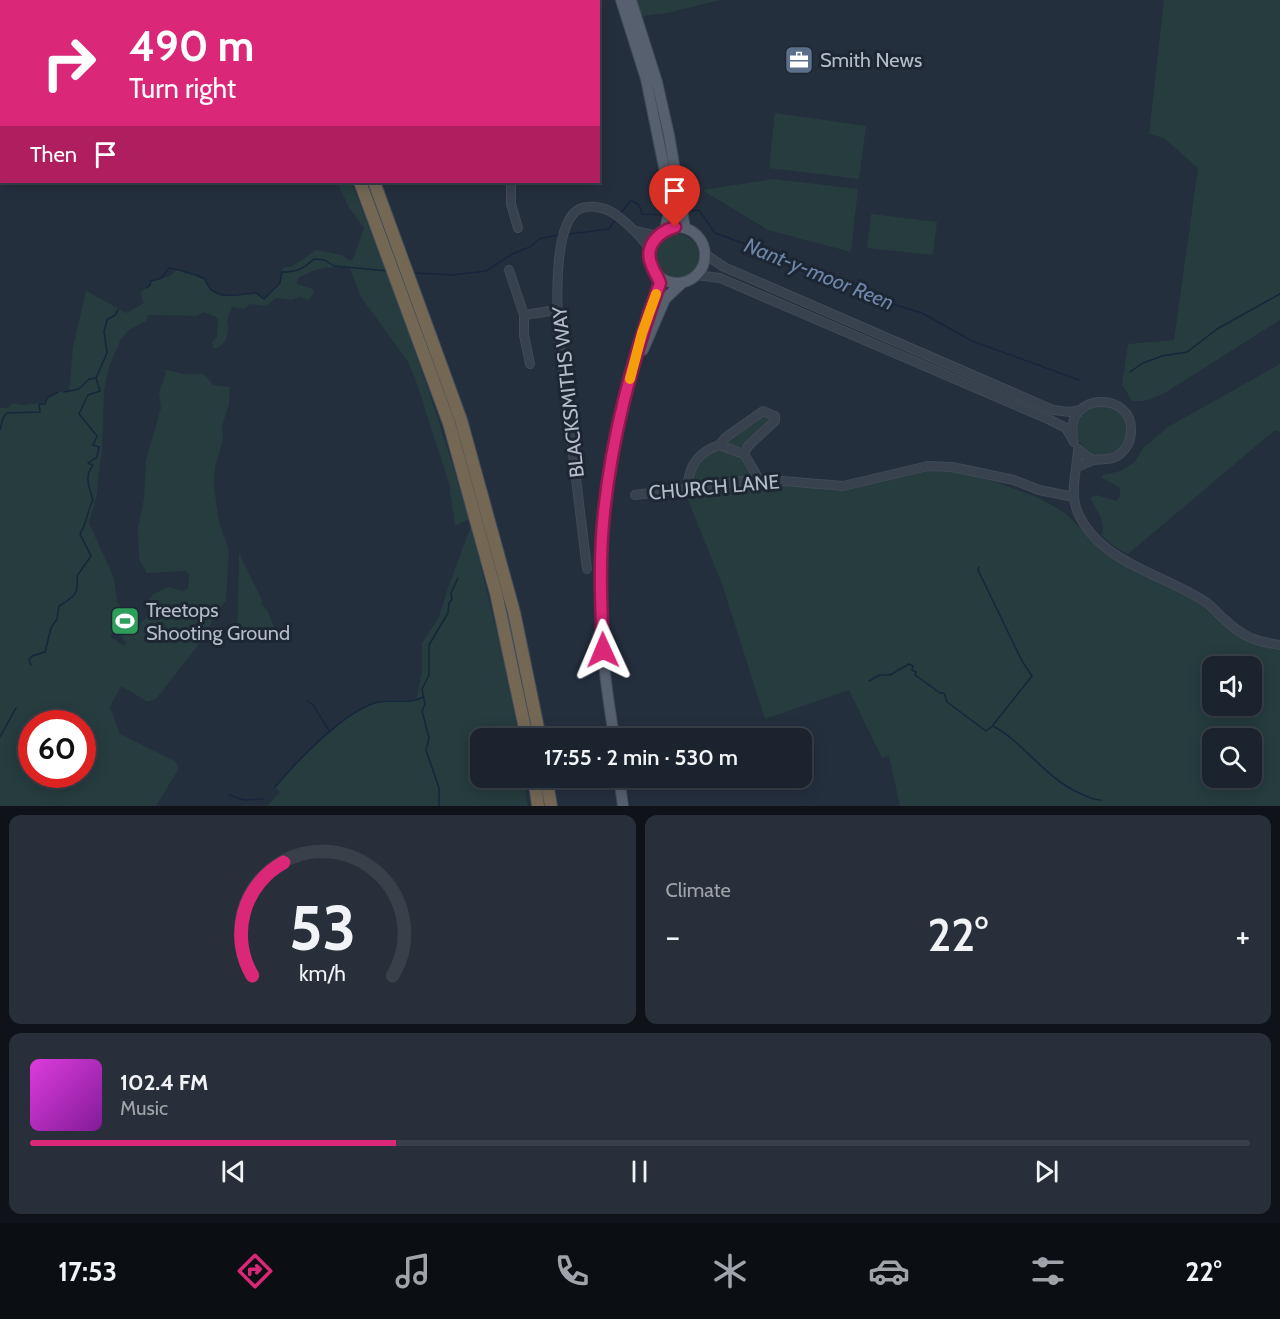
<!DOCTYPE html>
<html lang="en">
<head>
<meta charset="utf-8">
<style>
	body { margin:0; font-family:Cabin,sans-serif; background:#282f3a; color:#f1f3f6; height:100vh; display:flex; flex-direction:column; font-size:22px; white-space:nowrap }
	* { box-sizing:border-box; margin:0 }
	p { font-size:20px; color:#a0a4aa }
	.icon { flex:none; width:33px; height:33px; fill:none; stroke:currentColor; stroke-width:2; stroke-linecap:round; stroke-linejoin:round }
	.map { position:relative; height:806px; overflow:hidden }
	.side { display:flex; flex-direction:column; gap:9px; padding:9px; background:#0f1319; flex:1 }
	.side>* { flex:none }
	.top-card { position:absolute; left:0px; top:0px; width:600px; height:183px; box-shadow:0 3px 15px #0003,0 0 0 2px #39404a; background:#db2777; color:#fff; overflow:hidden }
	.controls { position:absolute; left:1202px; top:656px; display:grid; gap:12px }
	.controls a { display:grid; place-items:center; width:60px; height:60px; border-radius:12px; background:#1b232e; box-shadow:0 3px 15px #0003,0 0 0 2px #39404a; font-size:30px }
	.speed { position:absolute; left:18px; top:710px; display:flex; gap:12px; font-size:30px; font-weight:700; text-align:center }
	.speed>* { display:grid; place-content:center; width:78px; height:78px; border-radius:50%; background:#1b232e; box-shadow:0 3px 15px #0003,0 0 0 2px #39404a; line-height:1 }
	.speed .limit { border:9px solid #d22; background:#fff; color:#111 }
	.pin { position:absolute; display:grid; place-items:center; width:51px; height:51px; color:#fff; margin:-62px -26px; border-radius:50% 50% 50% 0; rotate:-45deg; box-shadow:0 0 6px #0007 }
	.pin .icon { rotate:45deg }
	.me { position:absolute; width:66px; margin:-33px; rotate:359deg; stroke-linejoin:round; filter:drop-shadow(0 0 4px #0008) }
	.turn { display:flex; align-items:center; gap:21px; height:126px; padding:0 30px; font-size:27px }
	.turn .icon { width:78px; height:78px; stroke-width:2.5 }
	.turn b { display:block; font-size:42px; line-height:51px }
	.then { display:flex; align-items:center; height:57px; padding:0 30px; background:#0003; gap:12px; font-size:22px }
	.big { font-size:45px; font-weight:600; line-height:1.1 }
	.side .widget { flex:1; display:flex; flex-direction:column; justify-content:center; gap:9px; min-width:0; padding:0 21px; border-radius:12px; background:#282f3a }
	.side .dial { align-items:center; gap:0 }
	.dial svg { height:156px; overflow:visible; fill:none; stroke:#39404a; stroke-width:7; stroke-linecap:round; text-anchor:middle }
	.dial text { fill:#f1f3f6; stroke:none }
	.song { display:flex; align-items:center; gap:18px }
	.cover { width:72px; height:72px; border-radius:9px; background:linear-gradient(135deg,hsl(300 70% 55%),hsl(290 70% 35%)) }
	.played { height:6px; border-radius:3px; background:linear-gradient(90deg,#db2777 30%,#39404a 30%) }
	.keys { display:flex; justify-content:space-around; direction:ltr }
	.heat { display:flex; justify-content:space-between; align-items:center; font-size:33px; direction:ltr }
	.side .tiles { flex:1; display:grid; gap:9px; grid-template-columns:1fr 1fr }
	.widget:last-child { grid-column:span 2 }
	.trip { position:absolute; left:470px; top:728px; width:342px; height:60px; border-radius:12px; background:#1b232e; box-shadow:0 3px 15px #0003,0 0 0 2px #39404a; font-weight:600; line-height:60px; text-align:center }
	.dock { display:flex; height:96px; justify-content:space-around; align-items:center; background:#0b0e12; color:#a0a4aa }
	.dock .icon { width:42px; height:42px }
	.dock .active { color:#db2777 }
	.dock b { font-size:27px; color:#f1f3f6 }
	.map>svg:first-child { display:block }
	.green { fill:#263c3f; fill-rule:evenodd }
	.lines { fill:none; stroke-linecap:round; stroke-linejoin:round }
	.stream { stroke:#17263c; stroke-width:1.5 }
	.minor-casing { stroke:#414a57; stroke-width:10 }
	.major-casing { stroke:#414a57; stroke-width:12 }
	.highway-casing { stroke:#434c59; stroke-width:14 }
	.minor { stroke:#38414e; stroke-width:8 }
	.major { stroke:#56606e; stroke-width:10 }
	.highway { stroke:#746855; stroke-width:12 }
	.route-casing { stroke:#8e194d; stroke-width:15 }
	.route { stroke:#db2777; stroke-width:10 }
	.slow { stroke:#f59e0b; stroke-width:10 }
	.labels { text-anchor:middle; stroke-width:6; stroke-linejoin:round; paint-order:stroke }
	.poi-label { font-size:20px; fill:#b4bcc9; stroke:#1d2633; text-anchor:start }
	.street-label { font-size:20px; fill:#b4bcc9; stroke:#1d2633 }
	.water-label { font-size:21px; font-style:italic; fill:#6d86a8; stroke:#1d2633 }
</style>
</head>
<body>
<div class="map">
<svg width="1280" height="806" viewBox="0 0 1280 806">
	<rect width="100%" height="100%" fill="#242f3e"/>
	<path class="green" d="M636,0H720L667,13L642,16Z
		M1164,0H1280V320L1163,394L1144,401H1132L1122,384L1128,344L1174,340L1198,168L1164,138L1149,134Z
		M775,113L866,126L859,179L769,168Z
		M774,179L858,189L851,252L768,230L702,190Z
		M337,182H351C396,292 435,404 469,519L455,526L449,483L415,378L408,362L361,297L350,268C330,265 316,268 298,278L297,284L313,289L314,292L309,300L299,297L292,300L276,298L266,306L250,304L244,309L232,307L227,321C230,332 227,343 217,348H213L212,342L217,337L218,318L204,312L197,316L148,315L146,321L129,330L121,339L109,367L104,390L102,448L96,498L89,523L114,578L117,601L126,619L110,636L124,646L126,643L121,636L128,622L133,628L138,626L154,609L149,600L153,594L168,587L183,591L188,588L189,575L186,571L147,573L139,559L138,528L144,499L146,460L161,408L159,392L166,373L164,370C171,370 177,373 184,374C200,375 201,368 213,385L230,387L229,404L222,426L223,440L215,467L214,487L219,522L229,551L226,601L215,613L206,635L156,699L148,702L121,686L110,707L120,734L175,761L179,768L156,806H0V408H8L12,403L22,405L46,402L47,398L58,392L69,391L73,347L86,291C91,293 121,310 126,313L144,303L140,292L150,285L151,281L170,276L178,269L186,274L193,273L205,279C213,303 238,294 256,293L264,299L280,283L283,268L293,266L316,250L342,255L350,261L353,259L364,228L348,206ZM32,723H82V774H32Z
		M871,214L937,222L933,255L867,248Z
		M655 256a22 22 0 1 1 44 0a22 22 0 1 1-44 0Z
		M1280,364V432L1275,430L1128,554L1115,547L1101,535C1107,522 1096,510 1090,498L1096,495L1117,501L1120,496V488L1102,478L1103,475L1120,471L1135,462L1143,448L1168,427Z
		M1077 431a25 25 0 1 1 50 0a25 25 0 1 1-50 0Z
		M763,413L772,417L770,423L751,437L744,448L726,443L727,439Z
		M716,447L744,457L755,477L690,484L694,465Z
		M924,469L945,470L996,482L1041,499L1065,513L1088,536L1208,603L1243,636L1280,645V806H900L889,756L882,758L849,690L765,719L722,584L688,500L691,493L766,482L844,490ZM1212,666H1251V705H1212ZM1212,738H1251V777H1212Z
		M471,526L505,666L519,738H480V777H524L528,806H267L280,792L275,787C297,761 345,710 378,702C389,700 404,700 416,701L422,672V643L439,617L449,585Z
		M239,553L262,600L261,604L267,610L277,634L237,637Z"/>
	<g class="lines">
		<path class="stream" d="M688,211L699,210L715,233L822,272L870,297L922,313L972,341L1079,380
			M621,213L631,200L639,205L642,214L662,215
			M569,234L609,229L616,219
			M414,273L452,275L486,271L512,254L530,247L539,239L558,235
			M146,288L150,285L151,281L162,278L169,268C181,270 194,274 205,279C212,303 238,294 256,293L264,299L280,283L282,272C297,272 303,269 314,259L325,260L334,266L388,271
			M1130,372L1143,363L1162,356L1187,352L1217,329L1280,294
			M64,392L79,389L89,379L96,378L107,353L104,332L107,320L115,315L118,310
			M0,430L3,418L7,413L40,412L39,404H45L47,398L58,392
			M979,567L978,570L1022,661L1032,676L993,725
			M31,665L29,660L32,656L45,652L51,628L57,619L59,606C74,597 79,594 77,576L91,556L80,534C87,523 87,511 93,500C89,487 84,476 93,465L88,463L97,457L99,447L93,445L97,436L79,414L88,395L100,391L96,378
			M869,681L880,675H890L909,664L913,666L912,670L916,672L915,675L940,693H944L947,702L986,731L993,726C1023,742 1042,774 1075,791C1084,795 1091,800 1101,800
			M307,701L313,705L330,732
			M0,737L16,708
			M275,787C297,761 344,711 378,702C393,699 410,705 423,697
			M229,795L244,800L264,799
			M439,806V788L426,750L429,738L422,711L425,704L422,689L429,675V645L448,613L449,603L452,599L451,593L458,578"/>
		<g class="minor-casing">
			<path id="minor" d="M367,0L368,2
				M511,0V2
				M511,182V204L518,228
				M635,231L657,236
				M705,254L724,267L1053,410L1070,412L1081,410
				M509,270L524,315V335L530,364
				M696,275L720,278L1048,419L1066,428L1074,442
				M524,315L557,310
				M1073,437C1065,391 1135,391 1131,433C1130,443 1125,451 1117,456C1109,461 1103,458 1094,460C1089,461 1083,465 1077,467
				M719,445L726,437L763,411L775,416V421L748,446L744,454
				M1078,449L1086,456L1094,460
				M1078,450C1077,470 1069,493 1078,513C1101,564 1165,574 1207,603C1213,607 1218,614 1224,619C1243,637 1254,641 1280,645
				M687,489C689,466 697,453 719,445L744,454L759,479
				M635,495L759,479L843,486L928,466L952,467L1014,480L1039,490L1074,497
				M587,569L558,331C557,303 554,231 575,212C582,206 593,206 601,208C616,210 642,237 650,250"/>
		</g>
		<g class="major-casing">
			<path id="major" d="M621,0L646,79L664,167L670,207L665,230
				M631,0L657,82L669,135L685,228
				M649 255a28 28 0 1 1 56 0a28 28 0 1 1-56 0Z
				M643,350L665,299L682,283
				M614,738C610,708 604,677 603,647C601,603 599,558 604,514C612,436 633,357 660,283L657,275
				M619,777L623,806"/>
		</g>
		<g class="highway-casing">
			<path id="highway" d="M275,0L276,2
				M289,0L290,2
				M360,182L449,423L496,593L527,738
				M374,182L461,420L514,612L540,738
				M534,777L538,806
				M546,777L551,806"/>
		</g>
		<use href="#minor" class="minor"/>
		<use href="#major" class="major"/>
		<use href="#highway" class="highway"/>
	</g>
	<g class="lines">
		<g class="route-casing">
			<path id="route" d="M603,650C601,605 599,558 604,513C612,435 633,357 660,283C658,277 654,272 652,266C643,247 658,232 675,227"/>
		</g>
		<use href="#route" class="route"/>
		<path class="slow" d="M630,379L642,333L656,294"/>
	</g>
	<defs>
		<g id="office-square" transform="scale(1.5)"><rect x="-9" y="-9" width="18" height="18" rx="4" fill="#5c6f8a" stroke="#1d2633"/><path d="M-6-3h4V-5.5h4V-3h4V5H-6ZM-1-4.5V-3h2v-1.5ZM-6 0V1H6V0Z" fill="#fff"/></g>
		<g id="stadium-square" transform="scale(1.5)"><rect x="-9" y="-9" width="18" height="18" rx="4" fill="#2e9e5b" stroke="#1d2633"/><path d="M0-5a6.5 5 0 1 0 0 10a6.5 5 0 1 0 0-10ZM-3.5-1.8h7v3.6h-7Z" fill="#fff"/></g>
	</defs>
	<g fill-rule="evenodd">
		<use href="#office-square" x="799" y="60"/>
		<use href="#stadium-square" x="125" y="621"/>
	</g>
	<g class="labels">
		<g class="poi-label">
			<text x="820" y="67">Smith News</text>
			<text x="146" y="617">Treetops<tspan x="146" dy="23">Shooting Ground</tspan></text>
		</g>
		<g class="street-label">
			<text transform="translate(568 392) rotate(-96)" y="7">BLACKSMITHS WAY</text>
			<text transform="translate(714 487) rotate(-5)" y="7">CHURCH LANE</text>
		</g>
		<g class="water-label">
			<text transform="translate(819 274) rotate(22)" y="7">Nant-y-moor Reen</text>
		</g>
	</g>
</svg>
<div class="controls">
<a><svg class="icon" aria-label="sound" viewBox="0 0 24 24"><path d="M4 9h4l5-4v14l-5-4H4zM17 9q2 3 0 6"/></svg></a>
<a><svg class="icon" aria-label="search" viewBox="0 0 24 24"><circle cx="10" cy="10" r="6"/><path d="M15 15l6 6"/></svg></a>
</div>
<div class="speed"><div class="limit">60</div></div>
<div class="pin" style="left:675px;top:227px;background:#d93025"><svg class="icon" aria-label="arrive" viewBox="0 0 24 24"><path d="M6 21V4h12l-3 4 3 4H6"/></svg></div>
<svg class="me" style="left:603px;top:650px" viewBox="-20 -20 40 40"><path d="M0-17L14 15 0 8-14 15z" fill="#db2777" stroke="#fff" stroke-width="4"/></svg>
<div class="trip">17:55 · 2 min · 530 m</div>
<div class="top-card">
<div class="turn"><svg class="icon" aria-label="right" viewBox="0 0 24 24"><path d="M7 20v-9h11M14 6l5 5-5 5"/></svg><div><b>490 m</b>Turn right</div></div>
<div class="then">Then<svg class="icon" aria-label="arrive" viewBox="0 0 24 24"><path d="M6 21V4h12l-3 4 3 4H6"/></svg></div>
</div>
</div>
<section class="side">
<div class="tiles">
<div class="widget dial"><svg viewBox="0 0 100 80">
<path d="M14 69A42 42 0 1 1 86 69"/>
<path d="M14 69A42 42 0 0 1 30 11" stroke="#db2777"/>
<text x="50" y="56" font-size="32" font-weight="700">53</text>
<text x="50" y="72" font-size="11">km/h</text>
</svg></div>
<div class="widget"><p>Climate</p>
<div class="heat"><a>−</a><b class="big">22°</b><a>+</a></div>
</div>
<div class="widget">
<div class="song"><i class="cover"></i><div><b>102.4 FM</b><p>Music</p></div></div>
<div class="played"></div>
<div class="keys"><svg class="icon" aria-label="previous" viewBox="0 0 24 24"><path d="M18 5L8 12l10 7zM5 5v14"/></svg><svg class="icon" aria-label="pause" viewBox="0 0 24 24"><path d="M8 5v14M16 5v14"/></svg><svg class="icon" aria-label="next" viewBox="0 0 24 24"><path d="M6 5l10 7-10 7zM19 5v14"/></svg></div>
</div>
</div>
</section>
<nav class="dock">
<b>17:53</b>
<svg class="icon active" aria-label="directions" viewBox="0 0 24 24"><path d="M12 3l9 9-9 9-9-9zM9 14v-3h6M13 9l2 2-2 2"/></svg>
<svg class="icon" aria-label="music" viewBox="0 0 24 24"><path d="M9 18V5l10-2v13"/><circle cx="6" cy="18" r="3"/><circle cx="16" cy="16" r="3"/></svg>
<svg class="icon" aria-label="phone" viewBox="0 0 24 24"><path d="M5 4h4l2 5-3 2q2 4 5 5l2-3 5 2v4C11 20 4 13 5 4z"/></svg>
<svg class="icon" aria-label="climate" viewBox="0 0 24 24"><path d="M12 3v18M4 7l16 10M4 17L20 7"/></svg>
<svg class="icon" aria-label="car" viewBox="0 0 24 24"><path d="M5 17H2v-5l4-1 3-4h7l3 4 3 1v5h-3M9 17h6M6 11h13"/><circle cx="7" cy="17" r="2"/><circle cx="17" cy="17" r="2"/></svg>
<svg class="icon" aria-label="filters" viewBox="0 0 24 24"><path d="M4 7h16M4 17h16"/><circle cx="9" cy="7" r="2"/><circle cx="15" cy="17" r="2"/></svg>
<b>22°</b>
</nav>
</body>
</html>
